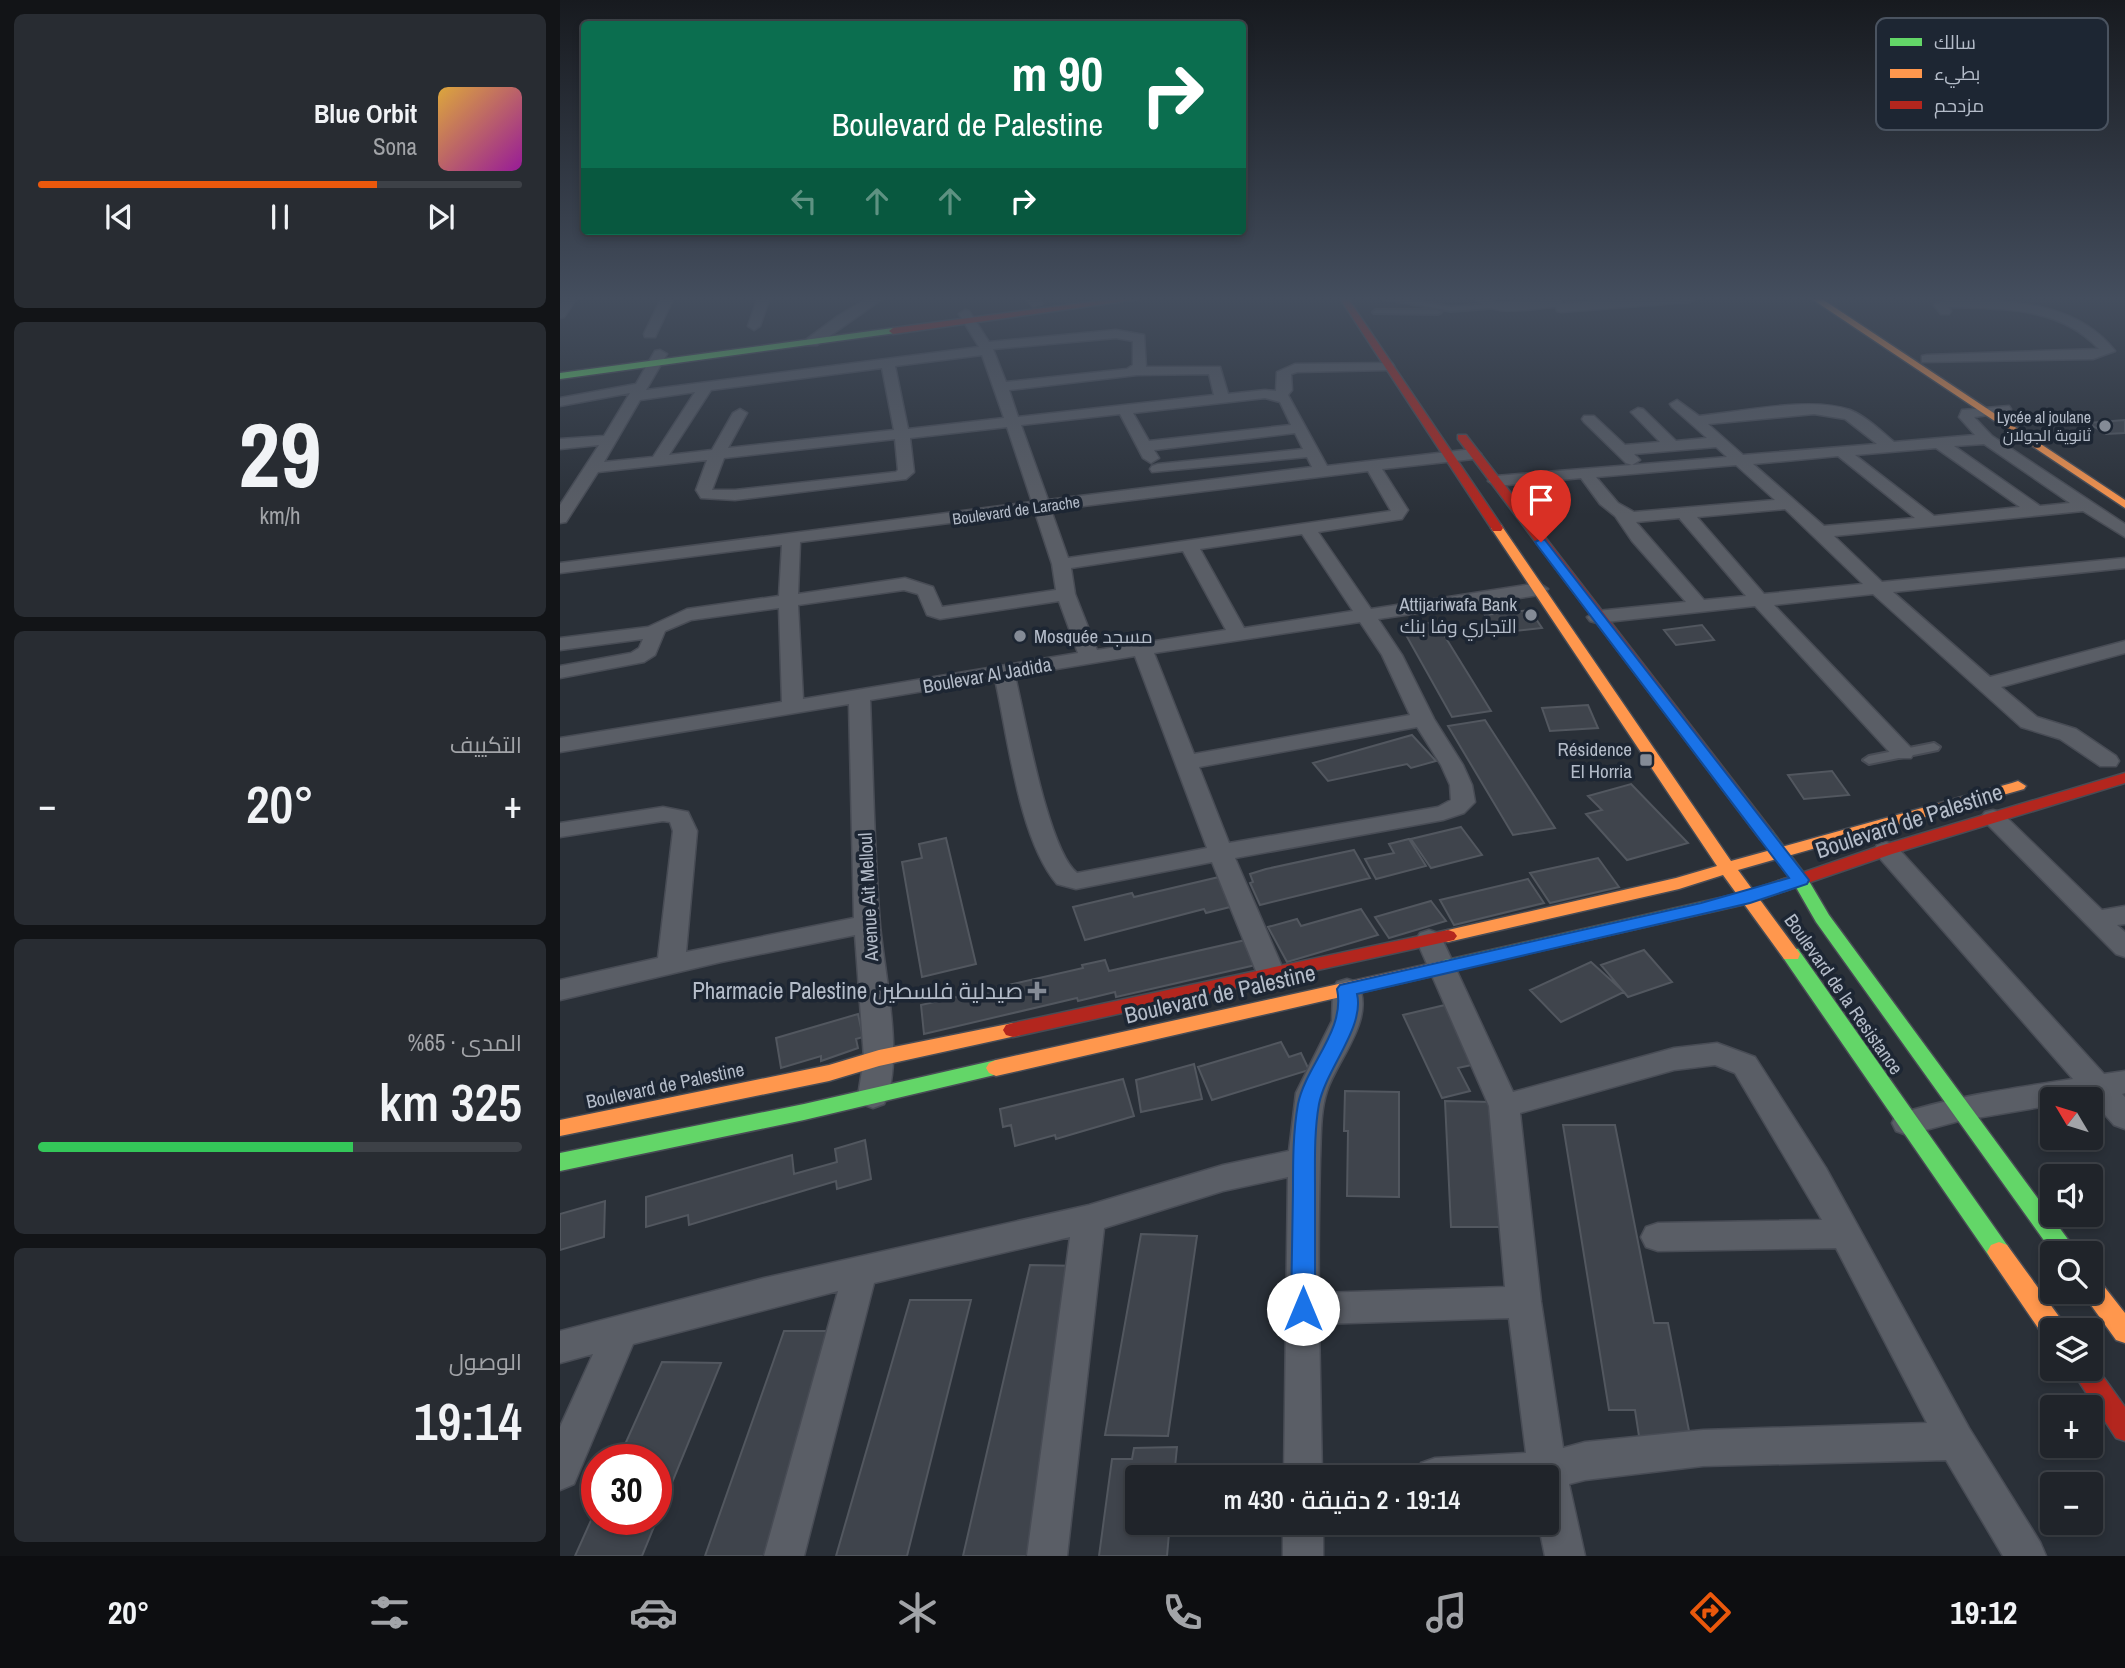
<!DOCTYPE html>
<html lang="ar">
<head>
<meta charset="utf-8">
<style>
	body { margin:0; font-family:"Archivo Narrow",Cairo,sans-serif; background:#282c32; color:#f1f3f6; direction:rtl; height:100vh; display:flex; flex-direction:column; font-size:26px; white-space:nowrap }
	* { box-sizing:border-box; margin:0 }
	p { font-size:23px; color:#a2a4a8 }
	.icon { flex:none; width:38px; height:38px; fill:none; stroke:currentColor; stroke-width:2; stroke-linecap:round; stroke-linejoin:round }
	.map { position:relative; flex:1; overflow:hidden; direction:ltr }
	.drawer { display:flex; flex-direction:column; gap:14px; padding:14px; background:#121417; width:560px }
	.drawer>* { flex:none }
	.top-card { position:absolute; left:21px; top:21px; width:665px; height:214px; border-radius:7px; box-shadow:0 4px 10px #0003,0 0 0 2px #3d4147; direction:rtl; background:#0b6e4f; color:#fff; overflow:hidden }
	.needle { width:46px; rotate:308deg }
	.fabs { position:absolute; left:1480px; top:1087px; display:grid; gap:14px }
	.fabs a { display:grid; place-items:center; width:63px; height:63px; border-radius:7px; background:#20242a; box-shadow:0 4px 10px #0003,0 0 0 2px #3d4147; font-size:35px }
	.speed { position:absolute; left:21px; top:1444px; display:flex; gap:14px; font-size:35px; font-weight:700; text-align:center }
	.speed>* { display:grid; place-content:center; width:91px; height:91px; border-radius:50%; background:#20242a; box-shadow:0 4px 10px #0003,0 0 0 2px #3d4147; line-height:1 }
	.speed .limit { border:10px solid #d22; background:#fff; color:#111 }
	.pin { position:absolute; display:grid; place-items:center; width:60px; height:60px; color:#fff; margin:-72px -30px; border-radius:50% 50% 50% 0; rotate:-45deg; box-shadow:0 0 7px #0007 }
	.pin .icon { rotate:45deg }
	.me { position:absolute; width:77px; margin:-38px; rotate:0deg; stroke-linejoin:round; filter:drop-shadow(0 0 5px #0008) }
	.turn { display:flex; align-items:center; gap:24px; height:147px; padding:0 28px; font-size:32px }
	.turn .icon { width:91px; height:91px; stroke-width:2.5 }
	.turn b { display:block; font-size:49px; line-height:60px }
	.lanes { display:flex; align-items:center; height:66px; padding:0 28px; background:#0003; justify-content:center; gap:35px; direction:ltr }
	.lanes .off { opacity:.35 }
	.big { font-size:52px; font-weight:600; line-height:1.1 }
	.drawer .tile { flex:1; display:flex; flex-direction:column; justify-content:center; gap:10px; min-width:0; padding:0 24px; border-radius:10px; background:#282c32 }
	.drawer .dial { align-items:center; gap:0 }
	.dial b { font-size:91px; line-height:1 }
	.song { display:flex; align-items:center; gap:21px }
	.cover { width:84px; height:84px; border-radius:10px; background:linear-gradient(135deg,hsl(40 70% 55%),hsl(300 70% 35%)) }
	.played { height:7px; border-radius:4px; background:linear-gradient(90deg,#ea580c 70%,#3d4147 70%) }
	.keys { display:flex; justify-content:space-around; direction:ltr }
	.heat { display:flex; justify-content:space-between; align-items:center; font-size:38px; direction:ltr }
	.charge { height:10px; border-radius:5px; background:linear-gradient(90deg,#34c759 65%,#3d4147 0) }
	.trip { position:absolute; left:565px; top:1465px; width:434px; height:70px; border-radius:7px; background:#20242a; box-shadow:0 4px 10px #0003,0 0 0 2px #3d4147; font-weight:600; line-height:70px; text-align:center; direction:rtl }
	.tabs { display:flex; height:112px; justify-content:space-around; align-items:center; background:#0d0e11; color:#a2a4a8 }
	.tabs .icon { width:49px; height:49px }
	.tabs .active { color:#ea580c }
	.tabs b { font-size:32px; color:#f1f3f6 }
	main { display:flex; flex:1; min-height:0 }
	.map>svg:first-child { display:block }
	.building { fill:#3f444c; stroke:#52575f; stroke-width:2 }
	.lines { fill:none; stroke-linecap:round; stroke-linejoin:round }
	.lane-casing { stroke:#484c55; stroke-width:4 }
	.street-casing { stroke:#484c55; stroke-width:3 }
	.fast-casing { stroke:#484c55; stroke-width:3 }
	.slow-casing { stroke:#484c55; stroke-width:3 }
	.jam-casing { stroke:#484c55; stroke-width:3 }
	.lane { fill:#5a5e66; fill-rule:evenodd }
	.street { fill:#5a5e66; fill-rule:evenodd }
	.fast { fill:#63d668; fill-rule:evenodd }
	.slow { fill:#ff974d; fill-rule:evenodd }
	.jam { fill:#b3261e; fill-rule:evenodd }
	.route { fill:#1a73e8; stroke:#114b97; stroke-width:2 }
	.poi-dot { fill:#848b96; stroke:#1d2633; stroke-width:2.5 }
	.labels { text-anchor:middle; stroke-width:7; stroke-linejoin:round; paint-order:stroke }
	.far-poi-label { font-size:16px; fill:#b4bcc9; stroke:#1d2633; text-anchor:end }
	.far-street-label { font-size:16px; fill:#b4bcc9; stroke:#1d2633 }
	.poi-label { font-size:19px; fill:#b4bcc9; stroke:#1d2633; text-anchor:end }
	.street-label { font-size:19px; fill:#b4bcc9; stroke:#1d2633 }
	.near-street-label { font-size:23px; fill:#b4bcc9; stroke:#1d2633 }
	.near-poi-label { font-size:23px; fill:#b4bcc9; stroke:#1d2633; text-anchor:end }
	.key { fill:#1d2633; stroke:#4a5360; stroke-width:2 }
	.key-label { font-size:19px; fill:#b4bcc9 }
</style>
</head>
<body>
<main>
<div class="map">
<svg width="1565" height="1556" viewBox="0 0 1565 1556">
	<rect width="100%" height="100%" fill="#2a3038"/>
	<path class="building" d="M1565,420V433L1546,434L1528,423Z
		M970,610L982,628L937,633L925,615Z
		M876,622L931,711L892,717L841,626Z
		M1142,625L1154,640L1116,645L1104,630Z
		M1028,705L1038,728L990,731L982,708Z
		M925,720L995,828L953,835L888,726Z
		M852,735L876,761L851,768L847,764L768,781L753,763Z
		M1272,771L1289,795L1244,799L1228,775Z
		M1071,784L1128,843L1067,860L1026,814L1042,810L1028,796Z
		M901,827L922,855L871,868L851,839Z
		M386,838L416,964L362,977L342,862L362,858L359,844Z
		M849,839L866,866L816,879L805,859L834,853L829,844Z
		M794,850L810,878L700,905L690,883L693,882L690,874L706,869Z
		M1038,858L1059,887L990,903L970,873Z
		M659,877L674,906L646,913L644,909L525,940L513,907L572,893L574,897Z
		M968,879L984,903L894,925L880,900Z
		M871,901L886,921L829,938L815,917Z
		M801,909L818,935L727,962L708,927L737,919L741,926Z
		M690,939L700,964L556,997L555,992L518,1001L517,998L364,1034L361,1005L523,968L522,965L545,960L549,971Z
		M1084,950L1112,982L1068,997L1041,965Z
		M1031,962L1064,992L1001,1022L970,990Z
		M885,1005L916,1064L898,1068L910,1091L882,1098L843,1015Z
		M298,1014L303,1037L296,1039L298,1048L261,1061V1056L221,1068L216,1038Z
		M721,1042L729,1057L741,1053L749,1070L652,1100L638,1067Z
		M634,1064L642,1099L581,1112L576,1080Z
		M563,1079L574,1116L496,1139L495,1135L455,1146L451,1125L443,1127L440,1109Z
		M785,1091L839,1092V1197L787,1196L788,1131H784Z
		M885,1101L932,1102L942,1227H891Z
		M1003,1125H1055L1094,1323H1108L1130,1436H1079L1075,1410H1049Z
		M305,1140L311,1179L277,1189L276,1181L129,1225L128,1215L86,1227V1197L232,1155L234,1174L277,1162L275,1149Z
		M45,1201L44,1237L0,1250V1214Z
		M581,1234L637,1236L608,1436L545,1435Z
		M470,1265L523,1266L472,1556H403Z
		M350,1300H411L347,1556H276Z
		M224,1331H281L210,1556H145Z
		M102,1362L161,1363L82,1556H15L37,1507V1519H96V1460H58Z
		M617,1447L614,1477H578V1522H610L607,1556H539L552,1459H572L574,1448Z"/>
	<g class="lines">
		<g class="lane-casing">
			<path id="lane" d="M815,297H831L891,307L930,304L933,306L930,308L891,311Z
				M816,310H878L881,312L878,314L814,313L813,312Z
				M1374,743L1380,747L1378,750L1309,764L1303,760L1309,756Z"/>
		</g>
		<g class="street-casing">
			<path id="street" d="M6,297H18L4,317L0,318V305Z
				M102,297H114L95,337H85L84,334Z
				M198,297H210L200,326L194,330L188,326Z
				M310,297H325L257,345H247V339L278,316Z
				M464,297H477L483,304L473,307Z
				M913,297H926L936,303L996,299L1000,300L1001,304L1094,297L1136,298L1130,302L1001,312L997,311L996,307C970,308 932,319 913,297Z
				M1388,299C1448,302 1514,299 1555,351L1533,359L1362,362V356L1367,355L1539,349C1499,306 1443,309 1388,307L1391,311L1389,314H1381L1374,305Z
				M405,310L409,311L429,342L556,330L584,335L586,367H660L668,394L705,390L716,391L717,372L735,364L832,363L834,366L827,370L737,372L731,374L732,390L728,395L767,466L913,449L921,454L913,459L822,469L848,510L842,519L758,532L811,609L979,583L988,589L979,595L818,619L842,655L874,719L903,765L912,785L915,802L904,813L883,820L675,858L726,976L722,983L712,986L702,983L698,976L652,862L516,889L497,884C459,840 448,737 435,679L310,700C313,775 314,850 320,925C324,971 345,1064 324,1104L313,1108L302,1104L298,1096L304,1058L295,935L161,962L0,1000V980L98,958L113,831L110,822L103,821L0,837V823L103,807L128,812L137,831L126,952L294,918L289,704L0,752V738L222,702L219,608L131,620L105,631L95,655L84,662L0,678V666L71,653L79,648L83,639L0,650V638L88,627L127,609L219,596L222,545L0,573V563L472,502L447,427L350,438L354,472L346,479L175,500L141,498L136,490L147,460L38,472L6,522L0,523V505L39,445L0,449V439L44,436L70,393L0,406V398L76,384L95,351L100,350L107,354L86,390L419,347L399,314ZM556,338L573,341V365L567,369L446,382L433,349ZM422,355L444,418L348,429L335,366ZM322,368L334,430L168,448L187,413L180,409L173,413L152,450L109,455L151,390ZM649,374L654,395L458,417L449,390L577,375ZM135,392L93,457L44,462L80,400ZM705,398L720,402L731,425L589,441L573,413ZM560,414L583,458L591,463L599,458L594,450L735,433L743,449L598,464L592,466L590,469L592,472L747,457L752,467L488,500L461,425ZM335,439L338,470L336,472L175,490H152L164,458ZM808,471L831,511L508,558L491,510ZM475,512L492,564L496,590L382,607L373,587L345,578L238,594L240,542ZM742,534L793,611L684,628L640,549ZM623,551L666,630L537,650L515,594L511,568ZM344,590L358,594L367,615L380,619L499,601L518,653L243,699L238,605ZM800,622L822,655L850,715L634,754L594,653ZM575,656L647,848L517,873C488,850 465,717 455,676ZM857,727L881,765L890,785L891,800L878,807L669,843L639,767Z
				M1117,400L1139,416C1182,412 1250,396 1290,410C1307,417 1321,431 1334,442L1415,435L1399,417L1402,410L1449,406L1451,409L1449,412L1414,417L1432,436L1565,524V537L1523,511L1274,536L1322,582L1565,558V568L1333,592L1430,677L1565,641V653L1441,687L1477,717L1516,729L1556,756L1559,761L1556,766H1540L1500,739L1461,727L1313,594L1214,605L1351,748L1354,753L1351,758H1335L1195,606L1037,623L1030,621L1027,617L1037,611L1126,602L1072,541L1055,516L1040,504L1021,478L936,486L928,481L936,476L1072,465L1066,463L1024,422L1022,419L1024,416H1034L1065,445L1100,442L1071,412L1078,408L1083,409L1116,441L1147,438L1112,407L1110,404ZM1254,414L1285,419L1317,444L1183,455L1148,424ZM1424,444L1510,503L1480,506L1394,446ZM1156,447L1167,457L1072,465L1080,460L1074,454ZM1376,448L1460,507L1374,516L1295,455ZM1278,456L1355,518L1264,526L1193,464ZM1176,465L1215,500L1074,512L1058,503L1036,477ZM1225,509L1303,584L1204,594L1137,517ZM1120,518V519L1186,596L1144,600L1076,522Z
				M1433,810L1441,812L1542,910L1565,906V924L1557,925L1565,932V957L1556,954L1425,822L1421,817L1425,812Z
				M1326,842L1335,845L1544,1074L1565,1071V1093L1562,1094L1565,1097V1129L1554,1125L1531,1099H1493V1105L1399,1121L1347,1135L1336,1131L1332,1123L1336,1115C1394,1096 1454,1088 1513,1079L1317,855L1314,850L1317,845Z
				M869,930L878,933L882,939L953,1092L1114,1048L1157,1043L1195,1057L1266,1168L1409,1428L1480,1542L1486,1556H1443L1386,1460L1143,1466L1025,1480L1009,1484L1025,1556H985L978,1522H987V1477H856L861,1463L875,1458L966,1453L949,1318L759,1324L762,1477H724L728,1177L663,1191L544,1228L507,1556H467L510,1237L314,1283L244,1556H204L278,1291L73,1344L14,1484L0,1490V1427L33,1354L0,1363V1331L204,1278L529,1205L663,1165L729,1151L736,1093L772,1021L773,989L777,982L787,979L797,982C817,1018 778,1058 767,1091C760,1112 761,1138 760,1160C759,1204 758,1249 759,1293L945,1287L929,1106L856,939L860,933ZM1155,1065L1175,1073L1262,1220L1098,1223L1086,1227L1081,1237L1086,1247L1098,1251L1276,1248L1367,1423L1143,1430L1025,1442L1003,1448L981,1302L960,1113L1114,1070Z
				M723,1522H763V1556H723Z"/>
		</g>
		<g class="fast-casing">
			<path id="fast" d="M333,328L337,331L336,333L0,379V373Z
				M1206,830L1212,831L1246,876L1269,915L1518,1253H1493L1256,922L1233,882L1198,835Z
				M1224,879L1230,881L1233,885L1230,889L1190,903L891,971L884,970L882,965L884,960L891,959L1186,892Z
				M1231,948L1238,949L1447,1245L1451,1252L1447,1259L1439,1262L1431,1259L1224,959L1222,954L1224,949Z
				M436,1060L443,1063L446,1068L443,1073L244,1120L0,1171V1153L244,1104Z"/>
		</g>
		<g class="slow-casing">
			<path id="slow" d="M1249,297H1259L1565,500V508Z
				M937,524L941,525L1171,861L1452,783L1458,781L1466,786L1464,789L1178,870L1240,954L1238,959H1224L1163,875L1119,889L888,942L882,940L879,936L882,932L888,930L1116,878L1157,866L931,528Z
				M891,959L898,960L900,965L898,970L436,1076L429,1073L426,1068L429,1063L436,1060Z
				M453,1023L460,1025L463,1030L460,1035L319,1066L269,1081L0,1136V1120L269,1065L319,1050Z
				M1439,1242L1447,1245L1503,1322L1506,1330H1493V1341L1485,1338L1431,1259L1427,1252L1431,1245Z
				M1531,1277L1539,1280L1565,1313V1343L1556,1340L1523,1294L1521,1292H1531Z"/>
		</g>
		<g class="jam-casing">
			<path id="jam" d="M569,297H593L333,334L329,331L333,328Z
				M779,297H787L943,528L941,531H933Z
				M898,435H906L1212,831L1214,835L1212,839H1200L898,439Z
				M1565,773V783L1332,854L1230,889L1224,891L1215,885L1218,881L1320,846Z
				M888,930L894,932L897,936L894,940L453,1037L446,1035L443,1030L446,1025L453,1023Z
				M1531,1360L1565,1407V1441L1556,1438L1510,1368H1531Z"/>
		</g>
		<use href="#lane" class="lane"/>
		<use href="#street" class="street"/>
		<use href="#fast" class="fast"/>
		<use href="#slow" class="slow"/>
		<use href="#jam" class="jam"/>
	</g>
	<linearGradient id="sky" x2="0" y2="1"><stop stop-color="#171a1f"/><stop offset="0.58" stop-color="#444e5e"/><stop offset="1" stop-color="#444e5e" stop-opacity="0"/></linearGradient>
	<rect width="1565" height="515" fill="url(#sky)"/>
	<path class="route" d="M981,539L985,540L1249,880L1247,884L1190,903L797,994C805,1027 766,1069 759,1104C754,1132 755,1162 755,1190C755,1230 755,1269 755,1309L752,1317L743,1320L735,1317L731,1309C732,1269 732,1230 733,1190C733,1162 733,1132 738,1104C746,1065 786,1030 777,989L780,985L1141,903L1229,878L977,545L975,542Z"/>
	<g class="poi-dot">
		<circle cx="1545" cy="426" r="7"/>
		<circle cx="971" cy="615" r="7"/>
		<circle cx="460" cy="636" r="7"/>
		<rect x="1079" y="753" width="14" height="14" rx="3.5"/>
		<path d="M473.5 980.5h7v7h7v7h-7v7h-7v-7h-7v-7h7z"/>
	</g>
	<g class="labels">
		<g class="far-poi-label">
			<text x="1531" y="423">Lycée al joulane<tspan x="1531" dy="18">ثانوية الجولان</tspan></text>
		</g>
		<g class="far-street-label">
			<text transform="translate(456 510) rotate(-8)" y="6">Boulevard de Larache</text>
		</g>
		<g class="poi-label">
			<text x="957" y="611">Attijariwafa Bank<tspan x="957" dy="22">التجاري وفا بنك</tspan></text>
			<text x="474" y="643" text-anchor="start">Mosquée مسجد</text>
			<text x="1072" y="756">Résidence<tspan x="1072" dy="22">El Horria</tspan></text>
		</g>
		<g class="street-label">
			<text transform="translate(427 675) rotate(-10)" y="7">Boulevar Al Jadida</text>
			<text transform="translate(308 897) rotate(-93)" y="7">Avenue Ait Melloul</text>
			<text transform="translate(1284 994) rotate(55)" y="7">Boulevard de la Resistance</text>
			<text transform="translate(105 1085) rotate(-12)" y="7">Boulevard de Palestine</text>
		</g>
		<g class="near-street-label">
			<text transform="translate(1349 821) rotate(-18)" y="8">Boulevard de Palestine</text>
			<text transform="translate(660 994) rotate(-13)" y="8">Boulevard de Palestine</text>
		</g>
		<g class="near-poi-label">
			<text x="463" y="999">Pharmacie Palestine صيدلية فلسطين</text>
		</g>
	</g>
	<rect x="1316" y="18" width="232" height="112" rx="10" class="key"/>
	<rect x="1330" y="38" width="32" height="8" fill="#63d668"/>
	<rect x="1330" y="69" width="32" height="9" fill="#ff974d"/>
	<rect x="1330" y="101" width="32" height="8" fill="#b3261e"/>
	<g class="key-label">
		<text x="1374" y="49">سالك</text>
		<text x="1374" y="80">بطيء</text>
		<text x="1374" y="112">مزدحم</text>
	</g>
</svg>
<div class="fabs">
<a><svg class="needle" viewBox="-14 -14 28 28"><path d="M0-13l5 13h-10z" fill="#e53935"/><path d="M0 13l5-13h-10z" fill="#a2a4a8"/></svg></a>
<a><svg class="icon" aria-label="sound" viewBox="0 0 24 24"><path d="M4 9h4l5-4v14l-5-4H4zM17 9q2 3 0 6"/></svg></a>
<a><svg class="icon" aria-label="search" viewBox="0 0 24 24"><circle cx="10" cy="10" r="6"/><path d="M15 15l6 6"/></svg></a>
<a><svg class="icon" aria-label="layers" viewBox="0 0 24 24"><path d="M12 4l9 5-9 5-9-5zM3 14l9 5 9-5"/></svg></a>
<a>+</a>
<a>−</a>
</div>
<div class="speed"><div class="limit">30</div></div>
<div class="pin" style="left:981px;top:542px;background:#d93025"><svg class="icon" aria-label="arrive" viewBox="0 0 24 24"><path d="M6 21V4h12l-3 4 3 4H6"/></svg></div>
<svg class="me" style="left:743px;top:1309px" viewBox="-20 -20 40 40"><circle r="19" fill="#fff"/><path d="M0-13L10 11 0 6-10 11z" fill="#1a73e8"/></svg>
<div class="trip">19:14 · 2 دقيقة · 430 m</div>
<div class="top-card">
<div class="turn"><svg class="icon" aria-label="right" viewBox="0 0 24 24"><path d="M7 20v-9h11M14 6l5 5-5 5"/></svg><div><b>90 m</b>Boulevard de Palestine</div></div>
<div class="lanes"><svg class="icon off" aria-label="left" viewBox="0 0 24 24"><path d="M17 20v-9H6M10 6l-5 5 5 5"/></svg><svg class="icon off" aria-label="ahead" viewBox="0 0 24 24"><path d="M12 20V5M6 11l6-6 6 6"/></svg><svg class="icon off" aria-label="ahead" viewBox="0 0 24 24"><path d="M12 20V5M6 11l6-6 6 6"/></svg><svg class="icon" aria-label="right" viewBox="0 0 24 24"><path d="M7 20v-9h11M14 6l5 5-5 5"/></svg></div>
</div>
</div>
<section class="drawer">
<div class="tile">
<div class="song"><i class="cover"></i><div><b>Blue Orbit</b><p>Sona</p></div></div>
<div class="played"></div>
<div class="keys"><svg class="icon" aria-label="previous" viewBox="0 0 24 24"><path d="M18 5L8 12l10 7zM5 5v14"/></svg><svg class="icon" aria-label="pause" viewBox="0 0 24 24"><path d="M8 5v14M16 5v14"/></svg><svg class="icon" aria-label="next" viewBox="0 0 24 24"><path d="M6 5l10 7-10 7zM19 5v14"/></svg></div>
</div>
<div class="tile dial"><b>29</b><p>km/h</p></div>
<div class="tile"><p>التكييف</p>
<div class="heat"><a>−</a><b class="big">20°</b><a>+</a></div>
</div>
<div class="tile"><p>المدى · 65%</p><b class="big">325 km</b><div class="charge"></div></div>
<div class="tile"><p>الوصول</p><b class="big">19:14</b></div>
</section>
</main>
<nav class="tabs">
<b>19:12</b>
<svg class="icon active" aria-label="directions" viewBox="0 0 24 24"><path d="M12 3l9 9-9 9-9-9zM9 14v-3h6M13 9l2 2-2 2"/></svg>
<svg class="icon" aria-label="music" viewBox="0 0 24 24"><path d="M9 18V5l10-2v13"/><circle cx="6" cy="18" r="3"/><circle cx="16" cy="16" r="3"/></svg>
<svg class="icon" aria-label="phone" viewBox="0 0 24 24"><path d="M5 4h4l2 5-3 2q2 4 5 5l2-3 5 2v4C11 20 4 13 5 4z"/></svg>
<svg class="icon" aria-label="climate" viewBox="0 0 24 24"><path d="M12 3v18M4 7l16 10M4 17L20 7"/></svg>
<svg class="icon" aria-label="car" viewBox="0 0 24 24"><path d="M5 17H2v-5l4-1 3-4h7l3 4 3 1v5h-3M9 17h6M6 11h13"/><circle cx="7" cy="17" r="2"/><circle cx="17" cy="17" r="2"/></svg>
<svg class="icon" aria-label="filters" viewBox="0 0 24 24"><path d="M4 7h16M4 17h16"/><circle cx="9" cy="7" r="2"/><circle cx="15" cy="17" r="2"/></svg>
<b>20°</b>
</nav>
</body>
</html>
